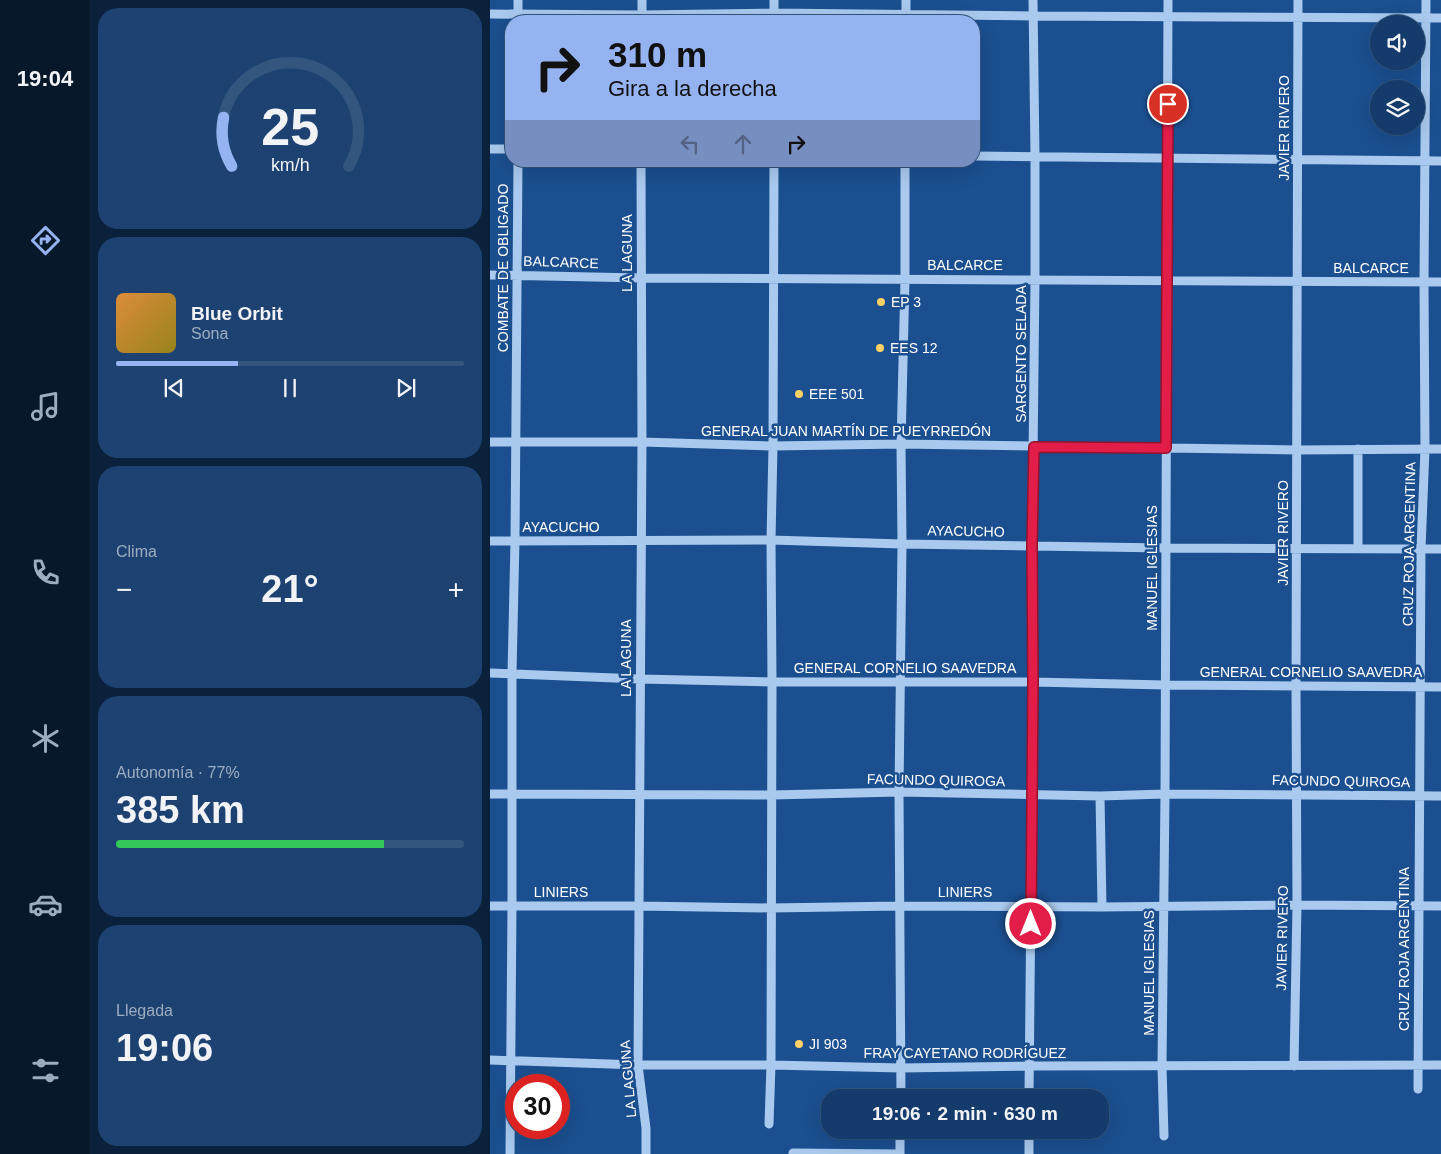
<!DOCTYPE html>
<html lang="es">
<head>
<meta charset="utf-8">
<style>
	body { margin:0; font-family:Helvetica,sans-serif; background:#1d4271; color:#f1f3f6; height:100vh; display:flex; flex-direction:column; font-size:19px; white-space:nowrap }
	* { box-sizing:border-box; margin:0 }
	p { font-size:16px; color:#9dadc1 }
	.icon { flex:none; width:28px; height:28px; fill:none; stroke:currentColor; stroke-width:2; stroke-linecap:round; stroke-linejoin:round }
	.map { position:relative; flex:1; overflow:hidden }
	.side { display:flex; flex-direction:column; gap:8px; padding:8px; background:#0b203b; width:400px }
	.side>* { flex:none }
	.banner { position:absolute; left:15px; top:15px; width:475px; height:152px; border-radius:20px; box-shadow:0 5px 20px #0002,0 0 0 1px #33557e; background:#95b2f1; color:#111; overflow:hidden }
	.buttons { position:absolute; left:880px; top:15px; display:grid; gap:10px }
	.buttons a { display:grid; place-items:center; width:55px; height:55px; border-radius:50%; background:#143b6b; box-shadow:0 5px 20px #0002,0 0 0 1px #33557e; font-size:25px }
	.speed { position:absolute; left:15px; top:1074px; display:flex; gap:10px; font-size:25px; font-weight:700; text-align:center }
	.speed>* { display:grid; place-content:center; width:65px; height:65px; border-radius:50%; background:#143b6b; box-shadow:0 5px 20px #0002,0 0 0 1px #33557e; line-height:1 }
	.speed .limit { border:8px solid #d22; background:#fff; color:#111 }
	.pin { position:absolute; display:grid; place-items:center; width:42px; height:42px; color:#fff; margin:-21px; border:2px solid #fff; border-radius:50%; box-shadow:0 1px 5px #0007 }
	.me { position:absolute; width:55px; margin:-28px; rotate:0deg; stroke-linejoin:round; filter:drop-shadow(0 0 4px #0008) }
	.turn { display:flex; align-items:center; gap:18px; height:105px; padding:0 20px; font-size:22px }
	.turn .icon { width:65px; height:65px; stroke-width:2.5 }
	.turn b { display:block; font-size:35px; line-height:42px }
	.lanes { display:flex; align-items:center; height:48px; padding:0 20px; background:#0003; justify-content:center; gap:25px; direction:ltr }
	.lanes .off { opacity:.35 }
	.big { font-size:38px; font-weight:800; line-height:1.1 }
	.side .card { flex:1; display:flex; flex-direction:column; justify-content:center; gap:8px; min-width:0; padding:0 18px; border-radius:20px; background:#1d4271 }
	.side .dial { align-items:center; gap:0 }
	.dial svg { height:130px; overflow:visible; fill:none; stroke:#33557e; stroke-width:7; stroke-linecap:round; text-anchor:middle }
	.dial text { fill:#f1f3f6; stroke:none }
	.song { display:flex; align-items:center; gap:15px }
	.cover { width:60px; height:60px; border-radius:8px; background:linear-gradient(135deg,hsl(30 70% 55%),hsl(50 70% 35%)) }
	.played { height:5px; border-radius:2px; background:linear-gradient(90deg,#95b2f1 35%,#33557e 35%) }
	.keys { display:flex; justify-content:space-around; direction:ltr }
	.heat { display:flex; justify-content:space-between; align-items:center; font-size:28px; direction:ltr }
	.charge { height:8px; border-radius:4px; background:linear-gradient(90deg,#34c759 77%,#33557e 0) }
	.trip { position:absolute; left:331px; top:1089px; width:288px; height:50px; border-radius:20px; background:#143b6b; box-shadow:0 5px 20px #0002,0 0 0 1px #33557e; font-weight:800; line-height:50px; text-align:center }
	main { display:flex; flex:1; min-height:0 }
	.menu { display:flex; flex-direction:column; width:90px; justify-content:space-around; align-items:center; background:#08182b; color:#9dadc1 }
	.menu .icon { width:35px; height:35px }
	.menu .selected { color:#95b2f1 }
	.menu b { font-size:22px; color:#f1f3f6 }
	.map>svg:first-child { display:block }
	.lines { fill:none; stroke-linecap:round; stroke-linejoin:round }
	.minor { stroke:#a9c9ee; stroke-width:9 }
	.route-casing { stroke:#92132f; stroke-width:12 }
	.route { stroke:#e11d48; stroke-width:9 }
	.poi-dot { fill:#ffd166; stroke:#1b4f8f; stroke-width:2 }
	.labels { text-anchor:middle; stroke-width:5; stroke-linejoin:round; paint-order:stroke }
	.street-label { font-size:14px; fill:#fff; stroke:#1b4f8f }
	.poi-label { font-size:14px; fill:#fff; stroke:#1b4f8f; text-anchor:start }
</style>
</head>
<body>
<main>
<nav class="menu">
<b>19:04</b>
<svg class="icon selected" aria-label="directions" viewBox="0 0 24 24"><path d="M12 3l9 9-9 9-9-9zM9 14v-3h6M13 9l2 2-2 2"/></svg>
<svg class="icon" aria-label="music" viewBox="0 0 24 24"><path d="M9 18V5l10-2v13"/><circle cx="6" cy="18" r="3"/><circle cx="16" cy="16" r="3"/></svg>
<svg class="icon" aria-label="phone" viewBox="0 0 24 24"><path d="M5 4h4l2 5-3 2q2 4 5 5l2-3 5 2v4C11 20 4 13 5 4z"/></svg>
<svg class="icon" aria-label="climate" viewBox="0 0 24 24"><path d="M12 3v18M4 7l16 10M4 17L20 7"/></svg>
<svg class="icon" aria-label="car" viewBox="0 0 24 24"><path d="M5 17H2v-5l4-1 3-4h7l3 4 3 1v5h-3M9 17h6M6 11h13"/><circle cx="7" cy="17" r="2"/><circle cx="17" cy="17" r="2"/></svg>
<svg class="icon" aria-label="filters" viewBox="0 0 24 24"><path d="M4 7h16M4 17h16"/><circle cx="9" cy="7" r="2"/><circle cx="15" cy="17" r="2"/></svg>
</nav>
<section class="side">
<div class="card dial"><svg viewBox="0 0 100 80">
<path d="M14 69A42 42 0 1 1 86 69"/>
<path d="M14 69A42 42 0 0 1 9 39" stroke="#95b2f1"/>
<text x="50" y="56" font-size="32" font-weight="700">25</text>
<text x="50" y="72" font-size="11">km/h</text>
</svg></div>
<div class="card">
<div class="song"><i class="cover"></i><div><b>Blue Orbit</b><p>Sona</p></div></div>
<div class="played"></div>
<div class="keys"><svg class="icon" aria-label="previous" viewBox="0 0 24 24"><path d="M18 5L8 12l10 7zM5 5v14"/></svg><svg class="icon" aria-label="pause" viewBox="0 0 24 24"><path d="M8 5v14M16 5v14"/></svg><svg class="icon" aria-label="next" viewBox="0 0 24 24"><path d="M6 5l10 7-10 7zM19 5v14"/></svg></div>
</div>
<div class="card"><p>Clima</p>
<div class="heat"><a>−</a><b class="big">21°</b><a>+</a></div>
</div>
<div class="card"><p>Autonomía · 77%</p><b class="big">385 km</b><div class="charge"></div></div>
<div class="card"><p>Llegada</p><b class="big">19:06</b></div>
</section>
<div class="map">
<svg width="951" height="1154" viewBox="0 0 951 1154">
	<rect width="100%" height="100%" fill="#1b4f8f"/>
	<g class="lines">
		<path class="minor" d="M28,0V21
			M0,14L152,15L284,13L543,16L951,18
			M152,21V0
			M284,21V0
			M416,21V0
			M0,149H21
			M484,156L951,161
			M151,161L152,442L148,1065L156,1128V1154
			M0,275L151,278L951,282
			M0,442H152L283,446L411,444L807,450L951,449
			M868,449V548
			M0,541L281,540L412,544L675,548L951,549
			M0,673L150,679L282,682H543L675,685L951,687
			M0,794L282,795L409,792L610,796L675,794L951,796
			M610,796L612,907
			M0,906H149L281,908L410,906L612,907L807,905L951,906
			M0,1060L148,1065H281L411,1068L540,1066L951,1065
			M804,1066L807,905L806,686L808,0
			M928,1089L931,549L935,449L934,282L936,0
			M411,1098L409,792L412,544L411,444L415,279V161
			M539,1098L543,682L542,546L545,279V156L543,0
			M279,1124L281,1065L282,682L281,540L283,446L284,161
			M674,1136L672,1066L675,794L678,0
			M303,1153L410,1154
			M20,1154L22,906V673L25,541L28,161
			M410,1154V1130
			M539,1154V1130"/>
	</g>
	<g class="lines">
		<g class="route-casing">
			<path id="route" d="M541,924L543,682L542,546L544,447L676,448L678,104"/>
		</g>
		<use href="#route" class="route"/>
	</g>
	<g class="poi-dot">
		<circle cx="391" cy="302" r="5"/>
		<circle cx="390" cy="348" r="5"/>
		<circle cx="309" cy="394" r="5"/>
		<circle cx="309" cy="1044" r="5"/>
	</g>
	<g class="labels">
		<g class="street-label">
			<text transform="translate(794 128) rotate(-90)" y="5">JAVIER RIVERO</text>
			<text transform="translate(137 253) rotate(-90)" y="5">LA LAGUNA</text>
			<text transform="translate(71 262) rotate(2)" y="5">BALCARCE</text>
			<text x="475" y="270">BALCARCE</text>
			<text transform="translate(13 268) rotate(-90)" y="5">COMBATE DE OBLIGADO</text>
			<text x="881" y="273">BALCARCE</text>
			<text transform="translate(531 354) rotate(-90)" y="5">SARGENTO SELADA</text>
			<text x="356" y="436">GENERAL JUAN MARTÍN DE PUEYRREDÓN</text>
			<text x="71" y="532">AYACUCHO</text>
			<text transform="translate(476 531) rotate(1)" y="5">AYACUCHO</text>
			<text transform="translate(793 533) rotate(-90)" y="5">JAVIER RIVERO</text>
			<text transform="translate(919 544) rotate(-89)" y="5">CRUZ ROJA ARGENTINA</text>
			<text transform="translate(662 568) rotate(-90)" y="5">MANUEL IGLESIAS</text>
			<text transform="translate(136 658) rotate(-90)" y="5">LA LAGUNA</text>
			<text x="415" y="673">GENERAL CORNELIO SAAVEDRA</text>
			<text x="821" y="677">GENERAL CORNELIO SAAVEDRA</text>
			<text transform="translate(446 780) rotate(1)" y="5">FACUNDO QUIROGA</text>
			<text transform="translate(851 781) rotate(1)" y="5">FACUNDO QUIROGA</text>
			<text x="71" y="897">LINIERS</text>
			<text x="475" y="897">LINIERS</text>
			<text transform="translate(792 938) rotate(-89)" y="5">JAVIER RIVERO</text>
			<text transform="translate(914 949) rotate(-90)" y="5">CRUZ ROJA ARGENTINA</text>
			<text transform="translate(659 973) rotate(-90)" y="5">MANUEL IGLESIAS</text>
			<text x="475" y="1058">FRAY CAYETANO RODRÍGUEZ</text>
			<text transform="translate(138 1079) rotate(-95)" y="5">LA LAGUNA</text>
		</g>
		<g class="poi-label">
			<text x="401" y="307">EP 3</text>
			<text x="400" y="353">EES 12</text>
			<text x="319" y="399">EEE 501</text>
			<text x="319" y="1049">JI 903</text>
		</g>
	</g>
</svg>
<div class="buttons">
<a><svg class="icon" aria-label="sound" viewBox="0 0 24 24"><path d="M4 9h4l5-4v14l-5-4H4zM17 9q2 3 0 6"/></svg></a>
<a><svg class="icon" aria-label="layers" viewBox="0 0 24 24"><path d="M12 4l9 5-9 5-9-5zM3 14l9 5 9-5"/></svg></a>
</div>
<div class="speed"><div class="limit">30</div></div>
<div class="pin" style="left:678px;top:104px;background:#d93025"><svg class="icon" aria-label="arrive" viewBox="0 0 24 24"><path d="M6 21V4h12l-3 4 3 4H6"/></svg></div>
<svg class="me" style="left:541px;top:924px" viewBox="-20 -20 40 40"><circle r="17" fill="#e11d48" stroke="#fff" stroke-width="3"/><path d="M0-11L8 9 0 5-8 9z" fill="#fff"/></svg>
<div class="trip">19:06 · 2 min · 630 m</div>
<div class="banner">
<div class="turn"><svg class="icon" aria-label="right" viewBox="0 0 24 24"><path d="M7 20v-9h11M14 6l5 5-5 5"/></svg><div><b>310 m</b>Gira a la derecha</div></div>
<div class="lanes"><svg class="icon off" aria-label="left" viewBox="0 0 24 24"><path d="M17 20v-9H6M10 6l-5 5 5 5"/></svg><svg class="icon off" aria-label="ahead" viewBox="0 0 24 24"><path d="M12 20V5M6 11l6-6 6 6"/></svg><svg class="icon" aria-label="right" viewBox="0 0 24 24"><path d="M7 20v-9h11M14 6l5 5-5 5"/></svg></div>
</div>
</div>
</main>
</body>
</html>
